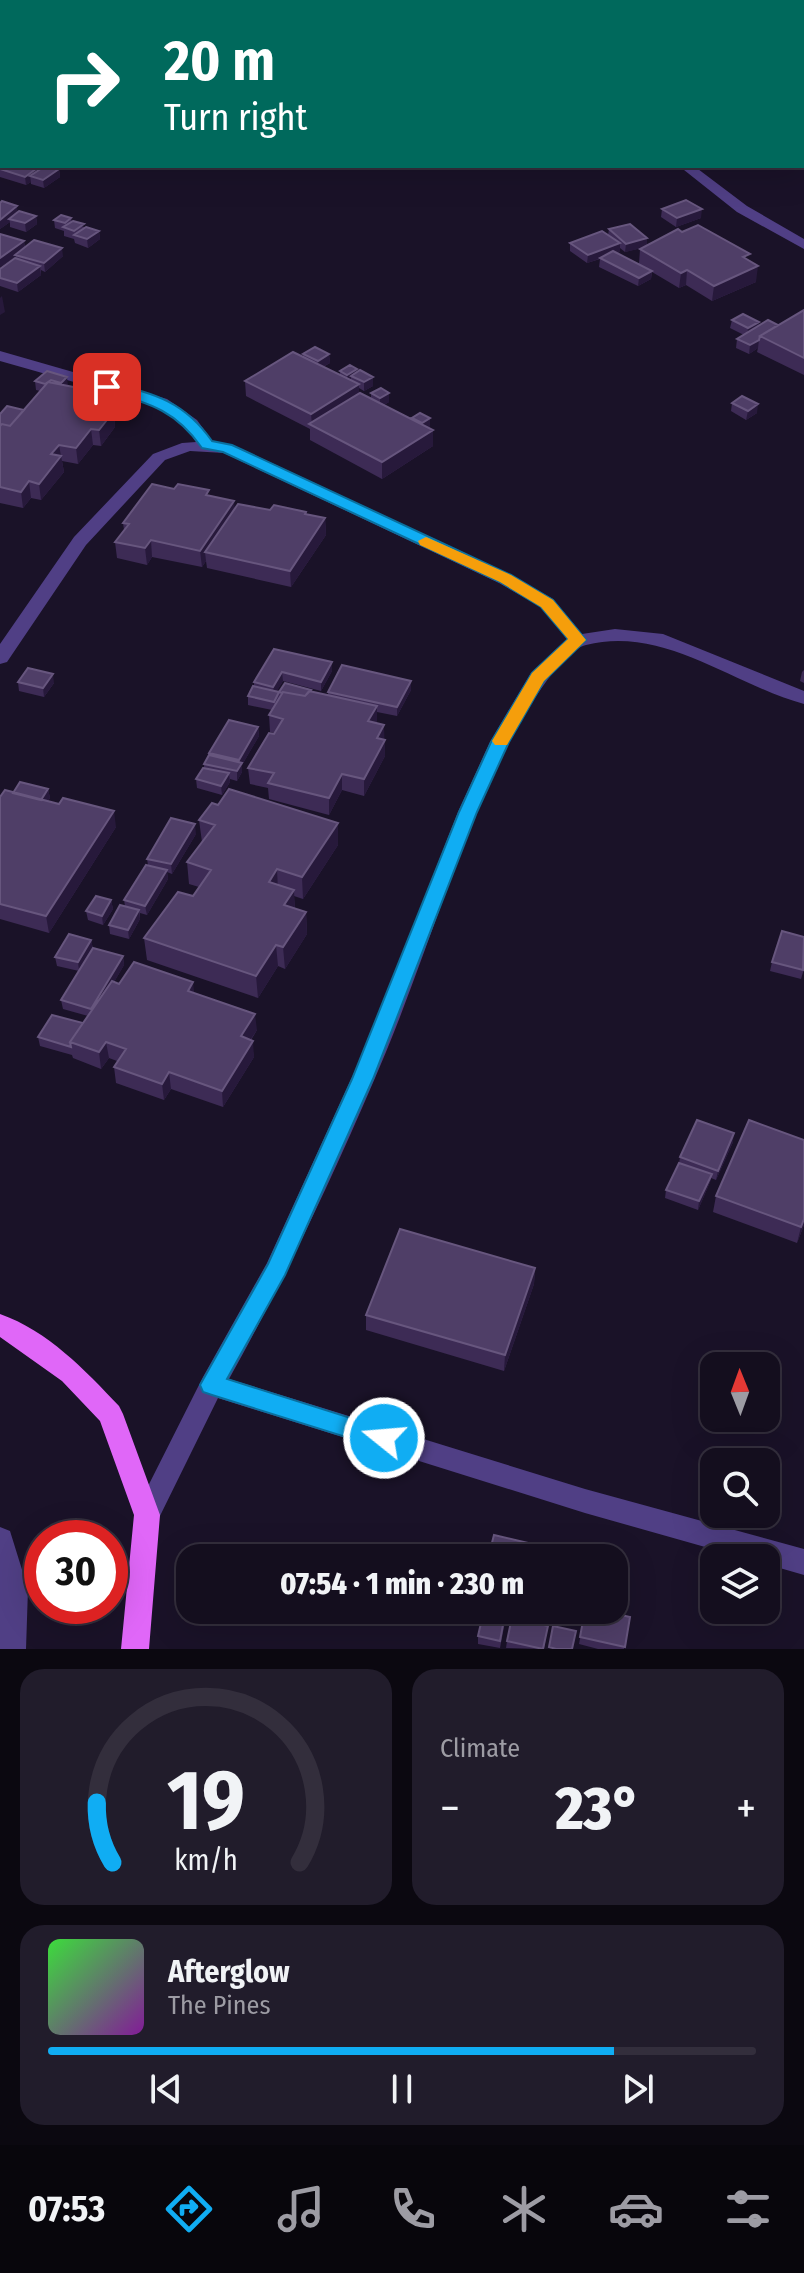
<!DOCTYPE html>
<html lang="en">
<head>
<meta charset="utf-8">
<style>
	body { margin:0; font-family:"Fira Sans Condensed",sans-serif; background:#211c2b; color:#f1f3f6; height:100vh; display:flex; flex-direction:column; font-size:30px; white-space:nowrap }
	* { box-sizing:border-box; margin:0 }
	p { font-size:26px; color:#9d9ca4 }
	.icon { flex:none; width:44px; height:44px; fill:none; stroke:currentColor; stroke-width:2; stroke-linecap:round; stroke-linejoin:round }
	.map { position:relative; height:1649px; overflow:hidden }
	.drawer { display:flex; flex-direction:column; gap:20px; padding:20px; background:#0b0810; flex:1 }
	.drawer>* { flex:none }
	.top-card { position:absolute; left:0px; top:0px; width:804px; height:168px; box-shadow:0 8px 32px #0002,0 0 0 2px #332e3c; background:#00695c; color:#fff; overflow:hidden }
	.needle { width:52px; rotate:359deg }
	.tools { position:absolute; left:700px; top:1352px; display:grid; gap:16px }
	.tools a { display:grid; place-items:center; width:80px; height:80px; border-radius:16px; background:#140e1e; box-shadow:0 8px 32px #0002,0 0 0 2px #332e3c; font-size:40px }
	.speed { position:absolute; left:24px; top:1520px; display:flex; gap:16px; font-size:40px; font-weight:700; text-align:center }
	.speed>* { display:grid; place-content:center; width:104px; height:104px; border-radius:50%; background:#140e1e; box-shadow:0 8px 32px #0002,0 0 0 2px #332e3c; line-height:1 }
	.speed .limit { border:12px solid #d22; background:#fff; color:#111 }
	.pin { position:absolute; display:grid; place-items:center; width:68px; height:68px; color:#fff; margin:-34px; border-radius:16px; box-shadow:0 4px 12px #0006 }
	.me { position:absolute; width:88px; margin:-44px; rotate:287deg; stroke-linejoin:round; filter:drop-shadow(0 0 6px #0008) }
	.turn { display:flex; align-items:center; gap:28px; height:168px; padding:0 32px; font-size:36px }
	.turn .icon { width:104px; height:104px; stroke-width:2.5 }
	.turn b { display:block; font-size:56px; line-height:68px }
	.big { font-size:60px; font-weight:800; line-height:1.1 }
	.drawer .card { flex:1; display:flex; flex-direction:column; justify-content:center; gap:12px; min-width:0; padding:0 28px; border-radius:24px; background:#211c2b }
	.drawer .dial { align-items:center; gap:0 }
	.dial svg { height:208px; overflow:visible; fill:none; stroke:#332e3c; stroke-width:7; stroke-linecap:round; text-anchor:middle }
	.dial text { fill:#f1f3f6; stroke:none }
	.song { display:flex; align-items:center; gap:24px }
	.cover { width:96px; height:96px; border-radius:12px; background:linear-gradient(135deg,hsl(120 70% 55%),hsl(290 70% 35%)) }
	.played { height:8px; border-radius:4px; background:linear-gradient(90deg,#10adf3 80%,#332e3c 80%) }
	.keys { display:flex; justify-content:space-around; direction:ltr }
	.heat { display:flex; justify-content:space-between; align-items:center; font-size:44px; direction:ltr }
	.drawer .tiles { flex:1; display:grid; gap:20px; grid-template-columns:1fr 1fr }
	.card:last-child { grid-column:span 2 }
	.trip { position:absolute; left:176px; top:1544px; width:452px; height:80px; border-radius:24px; background:#140e1e; box-shadow:0 8px 32px #0002,0 0 0 2px #332e3c; font-weight:800; line-height:80px; text-align:center }
	.menu { display:flex; height:128px; justify-content:space-around; align-items:center; background:#08060c; color:#9d9ca4 }
	.menu .icon { width:56px; height:56px }
	.menu .current { color:#10adf3 }
	.menu b { font-size:36px; color:#f1f3f6 }
	.map>svg:first-child { display:block }
	.lines { fill:none; stroke-linecap:round; stroke-linejoin:round }
	.minor { fill:#503f85; fill-rule:evenodd }
	.major { fill:#e067f8; fill-rule:evenodd }
	.wall { fill:#3d2b55; fill-rule:evenodd }
	.shaded-wall { fill:#27193b }
	.building { fill:#4f3e67; stroke:#67567e; stroke-width:2 }
	.route { fill:#10adf3; stroke:#0a709e; stroke-width:2 }
	.slow { fill:#f59e0b }
</style>
</head>
<body>
<div class="map">
<svg width="804" height="1649" viewBox="0 0 804 1649">
	<rect width="100%" height="100%" fill="#1a1228"/>
	<g class="lines">
		<path class="minor" d="M395,0H413L414,2H396Z
			M602,0H620L601,2Z
			M802,110H804V118H802Z
			M679,166H694L747,206L804,239V249L737,212Z
			M0,351L167,399L197,420L213,442L233,445L511,575L553,599L582,634L615,629L663,634L804,691V704C733,685 664,625 586,645C560,651 521,719 509,743C459,842 428,950 386,1052C339,1164 288,1273 229,1379L585,1489L804,1549V1575L766,1564V1558H744L585,1513L218,1398L156,1524L147,1528L138,1524L134,1515L138,1506L203,1377L267,1263L364,1051L458,812L490,742L531,673L567,639L541,607L499,583L224,453L190,451L165,460L86,545L7,662L0,664V644L74,537L153,454L182,443L196,442L185,426L155,405L0,361Z
			M0,1527L10,1531L28,1589L26,1649H0Z"/>
		<path class="major" d="M0,1314C48,1331 85,1370 119,1406L123,1414L160,1515L149,1649H121L134,1515L100,1421L62,1381L0,1337Z"/>
	</g>
	<path class="wall" d="M32,0H149L156,2H30Z
		M325,0H355L352,2H329Z
		M508,0H567L560,2H512Z
		M708,0H802L801,2H708Z
		M802,46L804,48V80L802,78Z
		M0,106L2,107V166L59,169L60,177L44,188L31,184V182L26,185L0,177V124L1,122H0Z
		M0,203L18,212L36,216L37,224L26,232L10,227V222L0,229Z
		M662,209L701,218L676,227L661,217Z
		M71,218L72,222L84,227L99,231L100,239L88,248L75,243L74,239L64,236V231L55,228L54,220Z
		M609,229L647,245L749,261L756,282L712,301L686,285L679,288L652,272L651,279L638,286L599,267L600,259L587,263L570,251V243L608,235ZM620,248L625,252L641,248L640,249L639,264L616,253L620,252Z
		M24,241L25,248L63,256L45,272L41,270V275L18,292L0,286V269L16,258V256L0,267Z
		M804,310V375L757,352L758,348L749,354L736,348L737,339L744,335L730,328L732,320L759,326L778,325Z
		M303,354H329L330,363L323,367L340,375V371L357,369V372L373,377V386L364,391L359,388V394L371,398V393H389V402L384,405L412,419L430,418V427L428,428L433,446L382,479L310,440V429L246,396L245,381L303,357Z
		M47,371L68,386L114,395L116,411L114,414L115,427L101,446L93,445L78,464L62,461L64,472L41,500L31,498L23,508L0,503V414L24,410L40,391L36,390L35,381Z
		M732,403L757,413L746,420L731,411Z
		M235,508L306,512L307,514L325,518L326,535L291,587L207,568L206,561L202,567L152,557L147,565L117,558L115,542L124,530L123,523Z
		M274,649L332,671L321,691L283,681L276,692L311,691L328,695V692L411,681V690L397,716L377,712V723L384,739L385,756L364,796L342,790L329,815L269,799L268,788L250,784L248,768L275,733L270,732L269,715L272,710L248,705V696L254,686V682Z
		M804,670V683L800,681L802,672Z
		M18,682L54,683L44,697L19,691Z
		M258,727L259,736L242,765V772L237,781L230,779V782L222,795L197,788L196,779L204,768V764L209,753Z
		M48,789L50,798L48,801L116,827L49,933L0,919V797L13,793Z
		M199,820L338,845L303,899L294,896L295,909L306,912L307,934L285,969L278,966L258,998L147,960L144,938L193,896L199,887L189,884L187,862L202,842Z
		M196,834L172,874L167,872L168,879L147,915L140,913V919L129,939L110,934L109,925L125,906L124,900L148,865L147,859Z
		M111,900L113,909L103,925L88,920L86,911Z
		M804,937V969L801,979L770,971L772,962Z
		M91,940L93,949L123,956L124,965L114,982L119,984L195,993L257,1030L251,1040L254,1057L223,1107L171,1089L164,1100L116,1083L114,1067L117,1061L109,1058L101,1069L73,1058L72,1055L40,1046L38,1037L83,1023L88,1016L63,1009L61,1000L79,971L57,966L55,957Z
		M733,1142L716,1180L711,1178L710,1182L698,1210L665,1198L666,1190L679,1163L680,1157Z
		M716,1196L804,1225L797,1243L713,1212Z
		M535,1268L534,1284L504,1371L366,1330V1315Z
		M526,1610H560L559,1617Z
		M585,1610L630,1617L624,1649H598L579,1644Z
		M505,1622L500,1648L478,1644V1636Z
		M548,1626L544,1649L506,1648L507,1641Z"/>
	<path class="shaded-wall" d="M344,0H355L352,2H344Z
		M519,0H531V2H519Z
		M540,0H567L560,2H540Z
		M40,166H43L44,173L30,176L31,182L26,185L25,177Z
		M59,169L60,177L44,188L43,180Z
		M17,206L18,215L9,219L10,222L0,229V220Z
		M702,209L701,218L676,227L677,218Z
		M36,216L37,224L26,232L25,223Z
		M99,231L100,239L88,248L87,239Z
		M647,238V247L625,252L626,244Z
		M24,241L25,250L0,267V258Z
		M620,243V252L587,263L588,255Z
		M62,248L63,256L45,272L44,263Z
		M40,266L41,275L18,292L17,283Z
		M758,266L756,282L712,301L714,286Z
		M687,270L686,285L679,288L681,273Z
		M652,271L651,279L638,286L639,278Z
		M2,296L5,312L0,315V298Z
		M759,322L758,331L747,337L748,328Z
		M759,340L758,348L749,354L750,345Z
		M329,354L330,363L318,369V361Z
		M357,369L358,377L351,376V381L348,383L347,375Z
		M67,377L68,386L62,391L61,383Z
		M373,377V386L364,391V382Z
		M359,384V400L312,425L311,414Z
		M389,393V402L380,407V398Z
		M114,395L116,411L114,414L115,427L101,446L99,430L103,409Z
		M758,404L757,413L746,420L748,411Z
		M430,418V427L422,432V423Z
		M91,429L93,445L78,464L76,448Z
		M433,430V446L382,479V462Z
		M59,445L64,472L41,500L39,484L51,454Z
		M29,481L31,498L23,508L21,492Z
		M234,501L236,517L205,552L206,561L202,567L200,551Z
		M325,518L326,535L291,587L290,571Z
		M151,540L152,557L147,565L145,548Z
		M332,662V671L321,691V682Z
		M282,672L283,681L274,696L273,687Z
		M53,674L54,683L44,697L43,688Z
		M411,681V690L397,716V707Z
		M377,706V723L369,738L368,721Z
		M384,725L385,756L364,796V779L377,738Z
		M258,727L259,736L242,765V772L237,781V771L239,766V760Z
		M229,773L230,782L222,795L221,786Z
		M342,774V790L329,815V798Z
		M48,789L50,798L42,810L40,801Z
		M114,811L116,827L49,933L46,916Z
		M338,823V845L303,899L302,877Z
		M195,824L196,834L172,874L171,864Z
		M277,869L278,891L269,882Z
		M167,870L168,879L147,915L145,906Z
		M294,890L295,912L284,905Z
		M111,900L113,909L103,925L102,916Z
		M139,910L140,919L129,939L128,930Z
		M306,912L307,934L285,969L283,947Z
		M91,940L93,949L79,971L78,962Z
		M276,945L278,966L258,998L256,976Z
		M123,956L124,965L93,1018L91,1009Z
		M193,982L195,999L188,991Z
		M255,1014L257,1030L242,1052L241,1036Z
		M253,1041L254,1057L223,1107L222,1091Z
		M106,1042L109,1058L101,1069L99,1052Z
		M169,1072L171,1089L164,1100L162,1084Z
		M734,1133L733,1142L716,1180L718,1171Z
		M712,1174L710,1182L698,1210L699,1201Z
		M804,1219V1225L797,1243L801,1227Z
		M535,1268L534,1284L504,1371L505,1355Z"/>
	<path class="building" d="M32,0H38L48,2H30Z
		M91,0H128L126,2H88Z
		M130,0H149L156,2H127Z
		M207,0H294L297,1L212,2Z
		M617,0H635L636,1L620,2Z
		M725,0H798L800,2H727Z
		M0,29H2V46L0,45Z
		M802,46L804,48V62L802,63Z
		M0,49H2V58L0,60Z
		M2,122V141H0V124Z
		M2,153V166H40L25,177L0,169V154Z
		M45,166L59,169L43,180L30,176Z
		M686,200L702,209L677,218L662,209Z
		M2,201L17,206L0,220V203Z
		M19,211L36,216L25,223L9,219Z
		M61,215L71,218L65,223L54,220Z
		M73,221L84,224L74,231L63,227Z
		M630,224L647,238L626,244L609,229Z
		M698,225L750,254L743,257L758,266L714,286L687,270L681,273L640,249L678,229L682,232Z
		M86,227L99,231L87,239L74,235Z
		M602,231L620,243L588,255L570,243Z
		M0,234L24,241L0,258Z
		M34,240L62,248L44,263L15,255Z
		M613,251L652,271L639,278L600,258Z
		M15,258L40,266L17,283L0,278V269Z
		M804,310V358L760,336Z
		M743,314L759,322L748,328L732,320Z
		M768,320L778,325L760,336L759,340L750,345L737,339Z
		M315,347L329,354L318,361L303,354Z
		M293,352L359,384L311,414L245,381Z
		M350,365L357,369L347,375L340,371Z
		M360,370L373,377L364,382L351,376Z
		M47,371L67,377L61,383L51,380L45,384L35,381Z
		M48,382L114,395L103,409L114,411L99,430L91,429L76,448L59,445L51,454L61,456L39,484L29,481L21,492L0,487V426L2,424L10,426Z
		M381,388L389,393L380,398L371,393Z
		M360,393L433,430L382,462L309,424Z
		M742,396L758,404L748,411L732,403Z
		M7,406L24,410L10,426L2,424L0,426V414Z
		M420,413L430,418L422,423L412,418Z
		M152,484L174,489L178,484L209,490L206,495L234,501L200,551L151,540L145,548L115,542L129,524L123,523Z
		M238,504L270,510L274,505L306,512L305,514L325,518L290,571L205,552Z
		M274,649L332,662L321,682L282,672L273,687L254,682Z
		M342,665L411,681L397,707L328,692Z
		M28,668L53,674L43,688L18,682Z
		M285,683L311,690L305,696L283,692L282,693L279,692L274,702L248,696L253,686L279,692Z
		M309,691L377,706L368,721L384,725L377,738L385,740L364,779L342,774L329,798L268,783L274,773L248,768L269,733L274,734L283,719L269,715L283,692L305,696Z
		M229,720L258,727L239,760L209,753Z
		M209,755L242,763L237,771L204,764Z
		M203,768L229,773L221,786L196,779Z
		M20,782L48,789L41,800L13,793Z
		M229,789L338,823L302,877L277,869L269,882L294,890L284,905L306,912L283,947L276,945L256,976L144,938L178,892L193,896L211,870L187,862L215,825L199,820L212,803L218,805Z
		M5,790L59,804L63,798L114,811L46,916L0,904V797Z
		M171,818L195,824L171,864L147,859Z
		M146,865L167,870L145,906L124,900Z
		M96,896L111,900L102,916L86,911Z
		M120,905L139,910L128,930L109,925Z
		M782,931L804,937L803,970L772,962Z
		M69,934L91,940L78,962L55,957Z
		M93,948L123,956L91,1009L61,1000Z
		M134,962L193,982L188,991L255,1014L241,1036L253,1041L222,1091L169,1072L162,1084L114,1067L126,1049L106,1042L99,1052L70,1042L112,981L119,984Z
		M52,1015L83,1023L70,1042L71,1047L38,1037Z
		M697,1120L734,1133L718,1171L680,1157Z
		M749,1120L804,1140V1219L801,1227L716,1196Z
		M679,1163L712,1174L699,1201L666,1190Z
		M400,1229L535,1268L505,1355L366,1315Z
		M494,1535L571,1553L570,1558H488Z
		M484,1610L505,1614L500,1641L478,1636Z
		M585,1610H599L630,1617L625,1647L580,1637Z
		M512,1617L548,1626L543,1649L507,1641Z
		M553,1626L576,1631L572,1649H556L549,1647Z"/>
	<path class="route" d="M107,382C154,394 183,400 212,441L232,445L511,575L553,600L586,640L544,681L509,742L477,812L373,1079L285,1275L227,1379L392,1431L396,1438L392,1446L384,1449L212,1395L203,1392L200,1385L268,1264L352,1079L459,812L491,742L532,673L568,639L541,607L500,582L223,452L202,448C174,408 147,403 102,390V384Z"/>
	<path class="slow" d="M426,537L511,575L553,600L586,640L544,681L507,745H495L492,741L532,673L568,639L541,607L500,582L420,545L418,541Z"/>
</svg>
<div class="tools">
<a><svg class="needle" viewBox="-14 -14 28 28"><path d="M0-13l5 13h-10z" fill="#e53935"/><path d="M0 13l5-13h-10z" fill="#9d9ca4"/></svg></a>
<a><svg class="icon" aria-label="search" viewBox="0 0 24 24"><circle cx="10" cy="10" r="6"/><path d="M15 15l6 6"/></svg></a>
<a><svg class="icon" aria-label="layers" viewBox="0 0 24 24"><path d="M12 4l9 5-9 5-9-5zM3 14l9 5 9-5"/></svg></a>
</div>
<div class="speed"><div class="limit">30</div></div>
<div class="pin" style="left:107px;top:387px;background:#d93025"><svg class="icon" aria-label="arrive" viewBox="0 0 24 24"><path d="M6 21V4h12l-3 4 3 4H6"/></svg></div>
<svg class="me" style="left:384px;top:1438px" viewBox="-20 -20 40 40"><circle r="17" fill="#10adf3" stroke="#fff" stroke-width="3"/><path d="M0-11L8 9 0 5-8 9z" fill="#fff"/></svg>
<div class="trip">07:54 · 1 min · 230 m</div>
<div class="top-card">
<div class="turn"><svg class="icon" aria-label="right" viewBox="0 0 24 24"><path d="M7 20v-9h11M14 6l5 5-5 5"/></svg><div><b>20 m</b>Turn right</div></div>
</div>
</div>
<section class="drawer">
<div class="tiles">
<div class="card dial"><svg viewBox="0 0 100 80">
<path d="M14 69A42 42 0 1 1 86 69"/>
<path d="M14 69A42 42 0 0 1 8 46" stroke="#10adf3"/>
<text x="50" y="56" font-size="32" font-weight="700">19</text>
<text x="50" y="72" font-size="11">km/h</text>
</svg></div>
<div class="card"><p>Climate</p>
<div class="heat"><a>−</a><b class="big">23°</b><a>+</a></div>
</div>
<div class="card">
<div class="song"><i class="cover"></i><div><b>Afterglow</b><p>The Pines</p></div></div>
<div class="played"></div>
<div class="keys"><svg class="icon" aria-label="previous" viewBox="0 0 24 24"><path d="M18 5L8 12l10 7zM5 5v14"/></svg><svg class="icon" aria-label="pause" viewBox="0 0 24 24"><path d="M8 5v14M16 5v14"/></svg><svg class="icon" aria-label="next" viewBox="0 0 24 24"><path d="M6 5l10 7-10 7zM19 5v14"/></svg></div>
</div>
</div>
</section>
<nav class="menu">
<b>07:53</b>
<svg class="icon current" aria-label="directions" viewBox="0 0 24 24"><path d="M12 3l9 9-9 9-9-9zM9 14v-3h6M13 9l2 2-2 2"/></svg>
<svg class="icon" aria-label="music" viewBox="0 0 24 24"><path d="M9 18V5l10-2v13"/><circle cx="6" cy="18" r="3"/><circle cx="16" cy="16" r="3"/></svg>
<svg class="icon" aria-label="phone" viewBox="0 0 24 24"><path d="M5 4h4l2 5-3 2q2 4 5 5l2-3 5 2v4C11 20 4 13 5 4z"/></svg>
<svg class="icon" aria-label="climate" viewBox="0 0 24 24"><path d="M12 3v18M4 7l16 10M4 17L20 7"/></svg>
<svg class="icon" aria-label="car" viewBox="0 0 24 24"><path d="M5 17H2v-5l4-1 3-4h7l3 4 3 1v5h-3M9 17h6M6 11h13"/><circle cx="7" cy="17" r="2"/><circle cx="17" cy="17" r="2"/></svg>
<svg class="icon" aria-label="filters" viewBox="0 0 24 24"><path d="M4 7h16M4 17h16"/><circle cx="9" cy="7" r="2"/><circle cx="15" cy="17" r="2"/></svg>
</nav>
</body>
</html>
